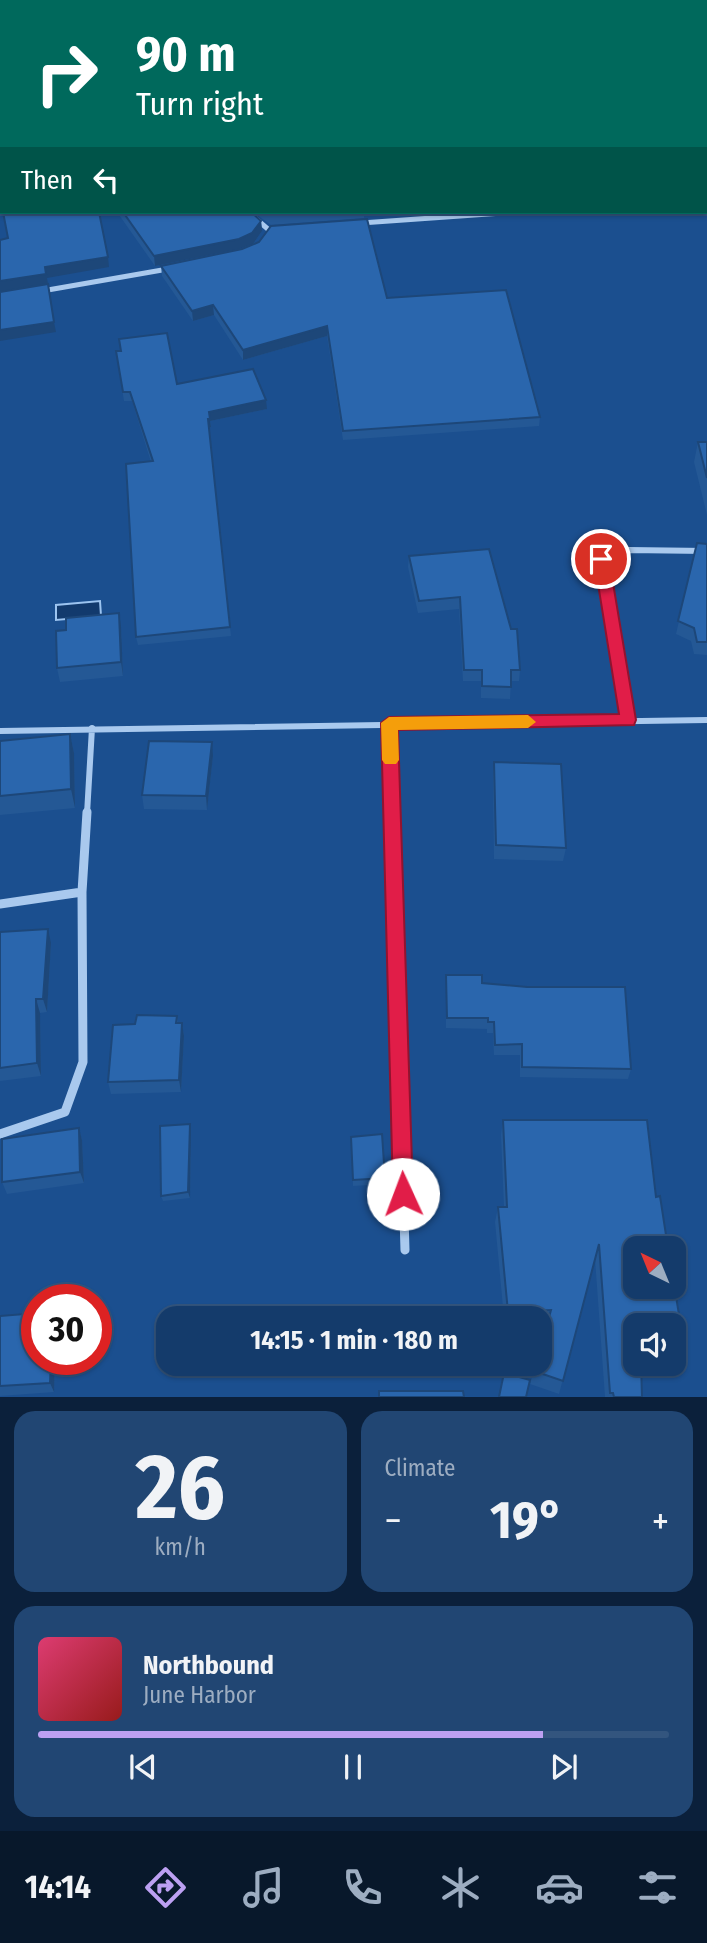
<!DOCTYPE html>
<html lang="en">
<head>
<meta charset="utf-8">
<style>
	body { margin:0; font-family:"Fira Sans Condensed",sans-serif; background:#214673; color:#f1f3f6; height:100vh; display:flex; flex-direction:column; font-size:26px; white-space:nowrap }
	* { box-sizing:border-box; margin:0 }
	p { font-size:23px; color:#9dadc1 }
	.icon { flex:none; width:38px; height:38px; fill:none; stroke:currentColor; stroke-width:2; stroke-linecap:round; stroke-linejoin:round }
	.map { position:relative; height:1397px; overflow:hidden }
	.details { display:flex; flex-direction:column; gap:14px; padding:14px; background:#0b203b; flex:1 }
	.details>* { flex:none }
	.banner { position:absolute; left:0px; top:0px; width:707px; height:214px; box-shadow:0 2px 5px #0004,0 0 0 2px #33557e; background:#00695c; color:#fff; overflow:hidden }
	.needle { width:46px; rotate:317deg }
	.tools { position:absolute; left:623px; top:1236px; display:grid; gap:14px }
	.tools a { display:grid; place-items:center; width:63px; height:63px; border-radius:14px; background:#143b6b; box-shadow:0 2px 5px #0004,0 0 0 2px #33557e; font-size:35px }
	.speed { position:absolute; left:21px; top:1284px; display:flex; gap:14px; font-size:35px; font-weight:700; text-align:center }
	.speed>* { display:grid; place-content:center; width:91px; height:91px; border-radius:50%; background:#143b6b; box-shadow:0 2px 5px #0004,0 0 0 2px #33557e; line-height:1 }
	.speed .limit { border:10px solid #d22; background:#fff; color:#111 }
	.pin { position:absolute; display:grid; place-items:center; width:60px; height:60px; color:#fff; margin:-30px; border:4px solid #fff; border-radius:50%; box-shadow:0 2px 7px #0007 }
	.me { position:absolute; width:77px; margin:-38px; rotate:358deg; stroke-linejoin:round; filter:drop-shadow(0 0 5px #0008) }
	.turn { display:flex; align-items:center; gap:24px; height:147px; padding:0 21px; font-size:32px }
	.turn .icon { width:91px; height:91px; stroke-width:2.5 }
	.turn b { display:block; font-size:49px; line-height:60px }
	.then { display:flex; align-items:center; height:66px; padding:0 21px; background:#0003; gap:14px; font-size:26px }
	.big { font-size:52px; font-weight:700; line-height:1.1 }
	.details .widget { flex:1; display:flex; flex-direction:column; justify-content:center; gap:10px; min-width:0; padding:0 24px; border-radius:21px; background:#214673 }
	.details .dial { align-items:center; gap:0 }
	.dial b { font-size:91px; line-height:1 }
	.song { display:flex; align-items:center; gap:21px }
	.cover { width:84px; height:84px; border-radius:10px; background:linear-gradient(135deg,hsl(340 70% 55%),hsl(0 70% 35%)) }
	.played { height:7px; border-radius:4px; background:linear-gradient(90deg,#bca0f2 80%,#33557e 80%) }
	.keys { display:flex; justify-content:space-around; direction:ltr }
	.heat { display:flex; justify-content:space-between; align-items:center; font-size:38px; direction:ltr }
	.details .tiles { flex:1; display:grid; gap:14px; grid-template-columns:1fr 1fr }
	.widget:last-child { grid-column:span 2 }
	.trip { position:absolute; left:156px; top:1306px; width:396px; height:70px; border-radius:21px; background:#143b6b; box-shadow:0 2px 5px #0004,0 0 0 2px #33557e; font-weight:700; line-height:70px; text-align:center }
	.tab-bar { display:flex; height:112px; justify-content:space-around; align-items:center; background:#08182b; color:#9dadc1 }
	.tab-bar .icon { width:49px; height:49px }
	.tab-bar .current { color:#bca0f2 }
	.tab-bar b { font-size:32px; color:#f1f3f6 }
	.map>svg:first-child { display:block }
	.water { fill:#123a6d; stroke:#9cc4f0; stroke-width:2 }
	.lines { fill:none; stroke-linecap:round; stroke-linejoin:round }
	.minor-far2 { stroke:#a9c9ee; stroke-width:5 }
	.minor-far1 { stroke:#a9c9ee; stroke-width:6 }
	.minor { stroke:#a9c9ee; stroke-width:9 }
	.wall { fill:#245895 }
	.shaded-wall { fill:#1d4779 }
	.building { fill:#2a66ad; stroke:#1d4779; stroke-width:2 }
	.route { fill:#e11d48; stroke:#92132f; stroke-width:2 }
	.slow { fill:#f59e0b }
</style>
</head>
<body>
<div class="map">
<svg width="707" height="1397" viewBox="0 0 707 1397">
	<rect width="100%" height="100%" fill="#1b4f8f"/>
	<path class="water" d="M100,601L101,616L56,620V605Z"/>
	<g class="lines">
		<path class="minor-far2" d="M248,212L269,230L275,229
			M361,223L516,212
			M42,291L168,269"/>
		<path class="minor-far1" d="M628,720L601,559L628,550L707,551
			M389,723L392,814
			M0,731L707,720
			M87,814L92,728"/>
		<path class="minor" d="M392,812L405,1250
			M0,904L82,892
			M0,1134L65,1112L83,1062L82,892L87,812"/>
	</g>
	<path class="wall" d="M705,98H707V147L705,143Z
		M117,212H251L261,221L262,231L253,244L239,249L155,266Z
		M253,212H364V218L271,225Z
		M161,266L387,298L540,417L539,426L343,440L327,336L243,360L214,315L193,321L162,276Z
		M116,351L177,384L267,409L210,421L211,427L209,428L231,636L138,645L136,637L151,462L132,401H124Z
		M698,442H707V515L694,462Z
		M697,543L707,544V657V655L694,654L691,641L676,634Z
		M489,549L520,670L519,681H511L510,699L481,698V681H463L459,609L418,613L408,567L409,556Z
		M121,627L123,676L60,682L57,668Z
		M70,734L74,753L75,808L0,815V741Z
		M213,756L207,810L144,809L142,795Z
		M494,762L566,848L563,861L494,859L493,776Z
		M0,932L51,943L47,1012L40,1013L41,1076L0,1081Z
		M446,975L482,983L631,1069L628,1079L520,1077V1055H494L493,1033H487V1029L446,1028Z
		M177,1016L178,1023H182L184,1036L181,1092L111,1094L108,1082L135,1024Z
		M503,1120L656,1197L682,1333L676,1346H674V1325H635L642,1397H605L595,1259L559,1394L530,1384L547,1324H539V1318H504L495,1222L498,1207H504L501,1135Z
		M79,1128L82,1140L84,1183L7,1194L2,1182Z
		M191,1130L190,1198L163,1201L161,1196Z
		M351,1137L385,1178V1184L353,1186Z
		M0,1316L55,1360L54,1392L0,1396Z"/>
	<path class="shaded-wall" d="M261,221L262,231L253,244L239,249L155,266L154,256Z
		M108,257L109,267L47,278L48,284L0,292V281L45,267Z
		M213,305L214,315L193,321L192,311Z
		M54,322L56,332L0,341V330Z
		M327,326V336L243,360V350Z
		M266,400L267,409L210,421L211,427L209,428L208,419L209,412Z
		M119,613L121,627L123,676L121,662Z
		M70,734L74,753L75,808L71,789Z
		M212,742L213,756L207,810L206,796Z
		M48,929L51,943L47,1012L43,999Z
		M36,999L40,1013L41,1076L37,1063Z
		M182,1023L184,1036L181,1092L179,1080Z
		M190,1124L191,1130L190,1198L188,1192Z
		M79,1128L82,1140L84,1183L80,1172Z
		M51,1360H55L54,1392L50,1383Z"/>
	<path class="building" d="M0,0H272V2H2V204L0,194Z
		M705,98H707V128L705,124Z
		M3,212H99L108,257L45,267L46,274L0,281V240L8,238Z
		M123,212H251L261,221L252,233L239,239L154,256Z
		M267,212H307L270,214Z
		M367,219L387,298L506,290L540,417L343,431L327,326L243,350L213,305L192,311L161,266L242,249L259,242L271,226Z
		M48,284L54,322L0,330V292Z
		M167,333L177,384L253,369L266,400L209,412L210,419H208L230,627L136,637L126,464L153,461L130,392H123L116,351H121L119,339Z
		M698,442H707V478Z
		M697,543L707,544V642H697L694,628L678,621Z
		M489,549L511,629H517L520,670H511V687L482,686V670H464L460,597L419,601L409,556Z
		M119,613L121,662L57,668L56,631L66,630V618Z
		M70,734L71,789L0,796V741Z
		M149,741L212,742L206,796L142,795Z
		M494,762L561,764L566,848L496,845Z
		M48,929L43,999H36L37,1063L0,1068V932Z
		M446,975H482V983L527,987H625L631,1069L522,1067V1044L495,1045L494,1022H488V1018H447Z
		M137,1015L177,1016L176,1023H182L179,1080L108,1082L113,1025L135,1024Z
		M503,1120H647L656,1197L660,1196L668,1248H635V1286H674V1284L682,1333H674V1325H635V1363H641L642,1397H614L613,1393H610L599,1244L563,1381L534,1371L536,1363H539V1352L551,1310L508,1312L498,1207H507Z
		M190,1124L188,1192L161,1196L160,1126Z
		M79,1128L80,1172L2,1182V1139Z
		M382,1134L385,1178L353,1180L351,1137Z
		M37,1313V1360H51L50,1383L0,1386V1316Z
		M504,1373L530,1380L526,1397H499Z
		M379,1391H463L464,1397H379Z"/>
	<path class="route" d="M601,554L609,559L636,720L634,725L398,730L413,1194L410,1201L403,1204L396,1201L393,1194L381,723L389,717L619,714L594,559Z"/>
	<path class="slow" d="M528,715L536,722L528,728L398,730L399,760L396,764H385L382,760L381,723L389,717Z"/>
</svg>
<div class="tools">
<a><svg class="needle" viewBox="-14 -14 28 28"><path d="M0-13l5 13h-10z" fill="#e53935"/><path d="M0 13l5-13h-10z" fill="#9dadc1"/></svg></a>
<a><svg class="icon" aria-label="sound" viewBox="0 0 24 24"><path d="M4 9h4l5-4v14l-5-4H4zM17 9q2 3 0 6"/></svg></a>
</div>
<div class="speed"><div class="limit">30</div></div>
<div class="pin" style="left:601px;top:559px;background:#d93025"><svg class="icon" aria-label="arrive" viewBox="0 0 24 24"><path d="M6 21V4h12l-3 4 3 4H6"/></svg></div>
<svg class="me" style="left:403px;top:1194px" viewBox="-20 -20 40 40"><circle r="19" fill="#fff"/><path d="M0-13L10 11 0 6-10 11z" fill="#e11d48"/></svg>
<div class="trip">14:15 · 1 min · 180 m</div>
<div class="banner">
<div class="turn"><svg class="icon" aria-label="right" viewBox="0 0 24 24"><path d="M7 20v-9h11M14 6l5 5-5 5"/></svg><div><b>90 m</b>Turn right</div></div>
<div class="then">Then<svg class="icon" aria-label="left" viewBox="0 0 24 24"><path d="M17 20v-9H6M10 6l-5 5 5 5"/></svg></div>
</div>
</div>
<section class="details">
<div class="tiles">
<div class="widget dial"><b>26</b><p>km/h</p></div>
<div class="widget"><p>Climate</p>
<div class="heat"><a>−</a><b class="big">19°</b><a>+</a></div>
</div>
<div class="widget">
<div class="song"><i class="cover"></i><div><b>Northbound</b><p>June Harbor</p></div></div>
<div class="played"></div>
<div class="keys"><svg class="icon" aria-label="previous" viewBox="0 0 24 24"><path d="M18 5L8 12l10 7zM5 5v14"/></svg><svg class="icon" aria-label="pause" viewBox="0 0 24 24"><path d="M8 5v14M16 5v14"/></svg><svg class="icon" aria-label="next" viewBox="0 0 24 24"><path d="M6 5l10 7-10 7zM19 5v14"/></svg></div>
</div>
</div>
</section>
<nav class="tab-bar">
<b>14:14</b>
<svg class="icon current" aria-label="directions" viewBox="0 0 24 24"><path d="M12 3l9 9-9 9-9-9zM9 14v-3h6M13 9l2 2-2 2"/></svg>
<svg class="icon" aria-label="music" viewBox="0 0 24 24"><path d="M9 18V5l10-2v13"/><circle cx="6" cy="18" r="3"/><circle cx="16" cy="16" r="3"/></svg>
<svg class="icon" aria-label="phone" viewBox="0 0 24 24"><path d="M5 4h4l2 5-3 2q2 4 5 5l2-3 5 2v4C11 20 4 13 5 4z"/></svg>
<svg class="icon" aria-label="climate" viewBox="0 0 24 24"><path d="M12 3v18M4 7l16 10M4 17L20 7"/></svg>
<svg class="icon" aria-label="car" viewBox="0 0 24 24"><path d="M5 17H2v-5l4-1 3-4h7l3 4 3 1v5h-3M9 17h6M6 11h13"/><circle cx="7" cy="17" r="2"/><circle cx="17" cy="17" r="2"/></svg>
<svg class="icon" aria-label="filters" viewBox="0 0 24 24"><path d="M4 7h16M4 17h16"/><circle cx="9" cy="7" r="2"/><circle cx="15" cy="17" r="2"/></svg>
</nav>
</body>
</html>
